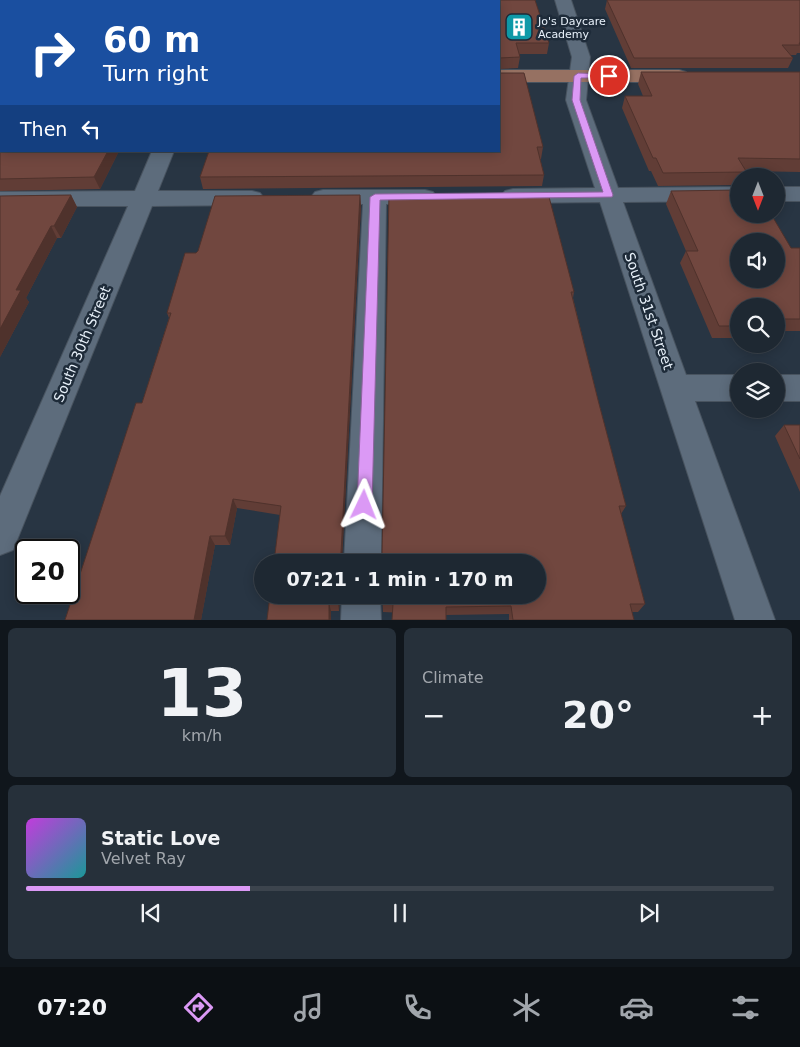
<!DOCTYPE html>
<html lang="en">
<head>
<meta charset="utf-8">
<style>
	body { margin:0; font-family:"DejaVu Sans",sans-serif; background:#26303a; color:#f1f3f6; height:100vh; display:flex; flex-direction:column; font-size:19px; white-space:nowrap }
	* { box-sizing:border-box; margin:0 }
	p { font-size:16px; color:#a1a6ac }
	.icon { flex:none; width:28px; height:28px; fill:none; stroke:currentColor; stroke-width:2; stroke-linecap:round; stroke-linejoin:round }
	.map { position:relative; height:620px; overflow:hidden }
	.drawer { display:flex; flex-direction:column; gap:8px; padding:8px; background:#10161c; flex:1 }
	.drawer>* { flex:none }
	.top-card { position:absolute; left:0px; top:0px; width:500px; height:152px; box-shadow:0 2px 12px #0003,0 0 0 1px #3c444d; background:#1a4fa0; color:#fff; overflow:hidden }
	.needle { width:32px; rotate:180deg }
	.fabs { position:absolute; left:730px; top:168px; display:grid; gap:10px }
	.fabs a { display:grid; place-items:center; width:55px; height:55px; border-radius:50%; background:#1e2832; box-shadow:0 2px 12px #0003,0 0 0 1px #3c444d; font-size:25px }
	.speed { position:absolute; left:15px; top:539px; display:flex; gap:10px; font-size:25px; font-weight:700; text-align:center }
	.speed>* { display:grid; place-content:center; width:65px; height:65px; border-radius:50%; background:#1e2832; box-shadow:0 2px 12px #0003,0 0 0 1px #3c444d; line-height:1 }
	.speed .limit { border:2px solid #111; border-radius:8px; background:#fff; color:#111 }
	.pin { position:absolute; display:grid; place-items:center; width:42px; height:42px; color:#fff; margin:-21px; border:2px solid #fff; border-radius:50%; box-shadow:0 1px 5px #0007 }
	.me { position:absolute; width:55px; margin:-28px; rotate:2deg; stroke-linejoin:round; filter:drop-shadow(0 0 4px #0008) }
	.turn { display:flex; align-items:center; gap:18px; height:105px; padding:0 20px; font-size:22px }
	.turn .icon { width:65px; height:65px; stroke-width:2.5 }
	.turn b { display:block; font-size:35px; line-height:42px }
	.then { display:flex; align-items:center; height:48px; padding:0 20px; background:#0003; gap:10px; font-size:19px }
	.big { font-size:38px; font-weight:700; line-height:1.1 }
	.drawer .tile { flex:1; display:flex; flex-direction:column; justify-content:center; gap:8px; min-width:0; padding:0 18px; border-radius:8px; background:#26303a }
	.drawer .dial { align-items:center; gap:0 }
	.dial b { font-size:65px; line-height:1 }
	.song { display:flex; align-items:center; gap:15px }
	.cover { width:60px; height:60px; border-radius:8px; background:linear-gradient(135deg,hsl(290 70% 55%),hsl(180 70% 35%)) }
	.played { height:5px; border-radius:2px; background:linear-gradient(90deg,#db99f5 30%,#3c444d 30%) }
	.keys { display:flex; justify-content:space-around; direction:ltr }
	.heat { display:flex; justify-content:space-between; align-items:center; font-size:28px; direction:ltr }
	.drawer .tiles { flex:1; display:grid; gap:8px; grid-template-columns:1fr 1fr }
	.tile:last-child { grid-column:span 2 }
	.trip { position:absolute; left:254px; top:554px; width:292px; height:50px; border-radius:25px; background:#1e2832; box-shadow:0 2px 12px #0003,0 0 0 1px #3c444d; font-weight:700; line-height:50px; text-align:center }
	.dock { display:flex; height:80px; justify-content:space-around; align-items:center; background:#0c1014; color:#a1a6ac }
	.dock .icon { width:35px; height:35px }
	.dock .on { color:#db99f5 }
	.dock b { font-size:22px; color:#f1f3f6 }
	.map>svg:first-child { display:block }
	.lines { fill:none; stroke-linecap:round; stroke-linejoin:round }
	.minor-casing { stroke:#48535f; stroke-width:2 }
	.major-casing { stroke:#48535f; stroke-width:2 }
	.minor { fill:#5d6c7c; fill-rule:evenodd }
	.major { fill:#967162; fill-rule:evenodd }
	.wall { fill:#613d36 }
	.shaded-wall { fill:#4f322c }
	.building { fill:#71473f; stroke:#4f322c; fill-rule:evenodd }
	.route { fill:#db99f5; stroke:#8e639f }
	.labels { text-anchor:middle; stroke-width:5; stroke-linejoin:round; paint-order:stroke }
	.far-poi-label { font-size:11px; fill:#e7f0f9; stroke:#1e2b39; text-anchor:start }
	.street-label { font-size:14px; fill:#e7f0f9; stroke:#1e2b39 }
</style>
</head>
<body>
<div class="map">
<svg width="800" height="620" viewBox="0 0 800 620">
	<rect width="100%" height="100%" fill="#283543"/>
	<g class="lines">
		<g class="minor-casing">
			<path id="minor" d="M555,0H571L590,57L586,100L618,188L739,187V201L623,202L686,375H739V401H695L775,620H735L600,202L513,203L505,201L501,196L505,191L513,189L595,188L566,100L572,57Z
				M152,151H174L158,191H252L260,193L264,198L260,203L252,205L152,206L13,550L0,555V496L128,206H0V192L135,191Z
				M776,187H800V201H776Z
				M323,190H425L433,192L437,197L433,202L425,204H386L381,562H344L363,204H323L315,202L311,197L315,192Z
				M776,375H800V401H776Z
				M342,595H380L381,620H341Z"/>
		</g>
		<g class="major-casing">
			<path id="major" d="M499,70H679L686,72L688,76L686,80L679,82H499Z
				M0,71H1V83H0Z"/>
		</g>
		<use href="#minor" class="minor"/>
		<use href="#major" class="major"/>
	</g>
	<path class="wall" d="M446,0H535L549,43L547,54H519L520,57L518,68L499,69V1H446Z
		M607,0H800V53H797L796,55H790L793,58L788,68H631L605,9Z
		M499,71L543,147L541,159H540L544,175L542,186L203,189L200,177L499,151Z
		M641,72H800V172L746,171L749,176H739V185L658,186L651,171H649L622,108L625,96H643L638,84Z
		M0,97L1,151H119L100,189L0,191Z
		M671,191L791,248H800V331H776V306H739V338H712L680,263L686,251L666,204Z
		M71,195L77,207L61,238H57L26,298L29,302L0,357V196Z
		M360,195L361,206L342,555H381L382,554L389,195L574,292L573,298L598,400L626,506L621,514L645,604L638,612H632L634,620H509V614L446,615L383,612L382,595H538L274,562L280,515L237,508L230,545H215L201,620H65L142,403L169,318L167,313L196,253Z
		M784,425H800V492L775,436Z
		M270,595H340L339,611H331Z"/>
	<path class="shaded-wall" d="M43,0H56L55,1H42Z
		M189,0H196V1H188Z
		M1,48V65L0,67V49Z
		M108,151H119L100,189L94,177Z
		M71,195L77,207L61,238L54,226Z
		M360,195L361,206L342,562L341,553Z
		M51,226L57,238L26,298L29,302L0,357V329L16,290Z
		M233,499L237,508L230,545L225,536Z
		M210,536L215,545L201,620H194Z
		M338,595H340L339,611L338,603Z
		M329,603L331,611V620H329Z"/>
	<path class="building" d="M0,0H43L42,1H1V48L0,49Z
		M124,0H189L188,1H123Z
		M447,0H535L549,43H516L520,57L499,58V64V1H447Z
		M607,0H800V43H799L800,45H782L793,58H634Z
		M499,71L500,73H524L543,147H537L544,175L200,177L209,151H499Z
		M641,72H800V159L738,158L749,176H747V174L745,172L663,173L656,158H653L625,96H652Z
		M0,97H1V151H108L94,177L0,179Z
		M739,190V214H771L791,248H800V319H776V306H739V326H719L686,251H698L671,191ZM739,241H776V279H739Z
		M548,193L574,292H571L598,400L626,506H619L645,604H630L634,620H513L511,606L446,607V620H392L393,604H382V595H538V562H274L281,506L233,499L225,536H210L194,620H65L136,403H142L171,313H167L185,253H196L198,251L215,196L360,195L341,553L343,555H381L382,554L389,195Z
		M71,195L54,226H51L16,290H21L0,329V196Z
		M784,425H800V459Z
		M270,595H338V603H329V620H267Z"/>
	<path class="route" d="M578,73L609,74L613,76L609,78H581L580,100L613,195L612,197L380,200L372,505L370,510L364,512L359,510L357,505L370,197L375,194L603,192L572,100L574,76Z"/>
	<defs>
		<g id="building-square" transform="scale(1.4375)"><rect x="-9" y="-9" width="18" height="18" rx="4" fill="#0f9aa8" stroke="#1e2b39"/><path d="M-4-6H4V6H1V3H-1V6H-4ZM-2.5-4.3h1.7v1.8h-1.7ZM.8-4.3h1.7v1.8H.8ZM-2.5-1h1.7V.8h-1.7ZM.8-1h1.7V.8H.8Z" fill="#fff"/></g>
	</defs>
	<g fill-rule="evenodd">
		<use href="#building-square" x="519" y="27"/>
	</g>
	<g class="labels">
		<g class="far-poi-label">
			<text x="538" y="25">Jo's Daycare<tspan x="538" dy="13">Academy</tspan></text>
		</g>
		<g class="street-label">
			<text transform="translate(649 311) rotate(71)" y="5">South 31st Street</text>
			<text transform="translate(82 344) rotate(-67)" y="5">South 30th Street</text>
		</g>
	</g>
</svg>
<div class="fabs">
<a><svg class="needle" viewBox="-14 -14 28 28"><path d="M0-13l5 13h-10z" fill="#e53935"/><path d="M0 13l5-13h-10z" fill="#a1a6ac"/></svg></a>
<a><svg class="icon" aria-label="sound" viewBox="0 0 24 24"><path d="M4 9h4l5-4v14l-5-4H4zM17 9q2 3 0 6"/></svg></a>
<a><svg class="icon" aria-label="search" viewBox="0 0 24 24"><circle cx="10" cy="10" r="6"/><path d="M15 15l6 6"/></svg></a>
<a><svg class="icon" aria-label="layers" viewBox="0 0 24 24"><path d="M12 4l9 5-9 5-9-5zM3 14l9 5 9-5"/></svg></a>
</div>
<div class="speed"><div class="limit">20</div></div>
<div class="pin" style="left:609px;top:76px;background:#d93025"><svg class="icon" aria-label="arrive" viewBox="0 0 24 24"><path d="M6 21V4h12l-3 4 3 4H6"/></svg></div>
<svg class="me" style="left:364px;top:505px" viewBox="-20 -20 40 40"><path d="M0-17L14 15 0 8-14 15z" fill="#db99f5" stroke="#fff" stroke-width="4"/></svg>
<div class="trip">07:21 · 1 min · 170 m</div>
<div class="top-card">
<div class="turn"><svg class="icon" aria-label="right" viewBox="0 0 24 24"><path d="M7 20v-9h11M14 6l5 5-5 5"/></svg><div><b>60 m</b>Turn right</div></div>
<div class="then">Then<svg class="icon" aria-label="left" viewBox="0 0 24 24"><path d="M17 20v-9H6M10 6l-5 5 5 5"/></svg></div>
</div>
</div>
<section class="drawer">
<div class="tiles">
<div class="tile dial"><b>13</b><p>km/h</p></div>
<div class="tile"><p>Climate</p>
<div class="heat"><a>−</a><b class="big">20°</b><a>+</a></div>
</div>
<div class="tile">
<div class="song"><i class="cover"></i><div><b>Static Love</b><p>Velvet Ray</p></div></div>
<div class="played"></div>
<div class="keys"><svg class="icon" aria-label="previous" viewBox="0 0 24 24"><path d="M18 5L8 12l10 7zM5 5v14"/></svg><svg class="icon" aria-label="pause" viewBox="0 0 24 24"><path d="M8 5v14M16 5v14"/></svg><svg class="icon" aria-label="next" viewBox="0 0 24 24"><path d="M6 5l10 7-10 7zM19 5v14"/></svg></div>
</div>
</div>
</section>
<nav class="dock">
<b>07:20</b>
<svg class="icon on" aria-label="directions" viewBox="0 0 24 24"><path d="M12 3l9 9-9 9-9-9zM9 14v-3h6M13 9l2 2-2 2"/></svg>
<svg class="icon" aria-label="music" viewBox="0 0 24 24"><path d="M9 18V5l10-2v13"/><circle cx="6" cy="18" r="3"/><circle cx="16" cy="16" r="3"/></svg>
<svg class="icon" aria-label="phone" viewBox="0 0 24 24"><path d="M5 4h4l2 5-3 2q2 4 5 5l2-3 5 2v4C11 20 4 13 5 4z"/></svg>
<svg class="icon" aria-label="climate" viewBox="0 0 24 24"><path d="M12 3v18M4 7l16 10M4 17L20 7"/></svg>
<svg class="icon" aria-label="car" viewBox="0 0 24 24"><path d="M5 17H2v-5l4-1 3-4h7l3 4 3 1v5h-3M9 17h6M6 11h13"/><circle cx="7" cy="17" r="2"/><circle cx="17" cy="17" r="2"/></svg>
<svg class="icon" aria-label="filters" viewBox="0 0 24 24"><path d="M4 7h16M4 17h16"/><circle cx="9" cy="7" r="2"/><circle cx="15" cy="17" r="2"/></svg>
</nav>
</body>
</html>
